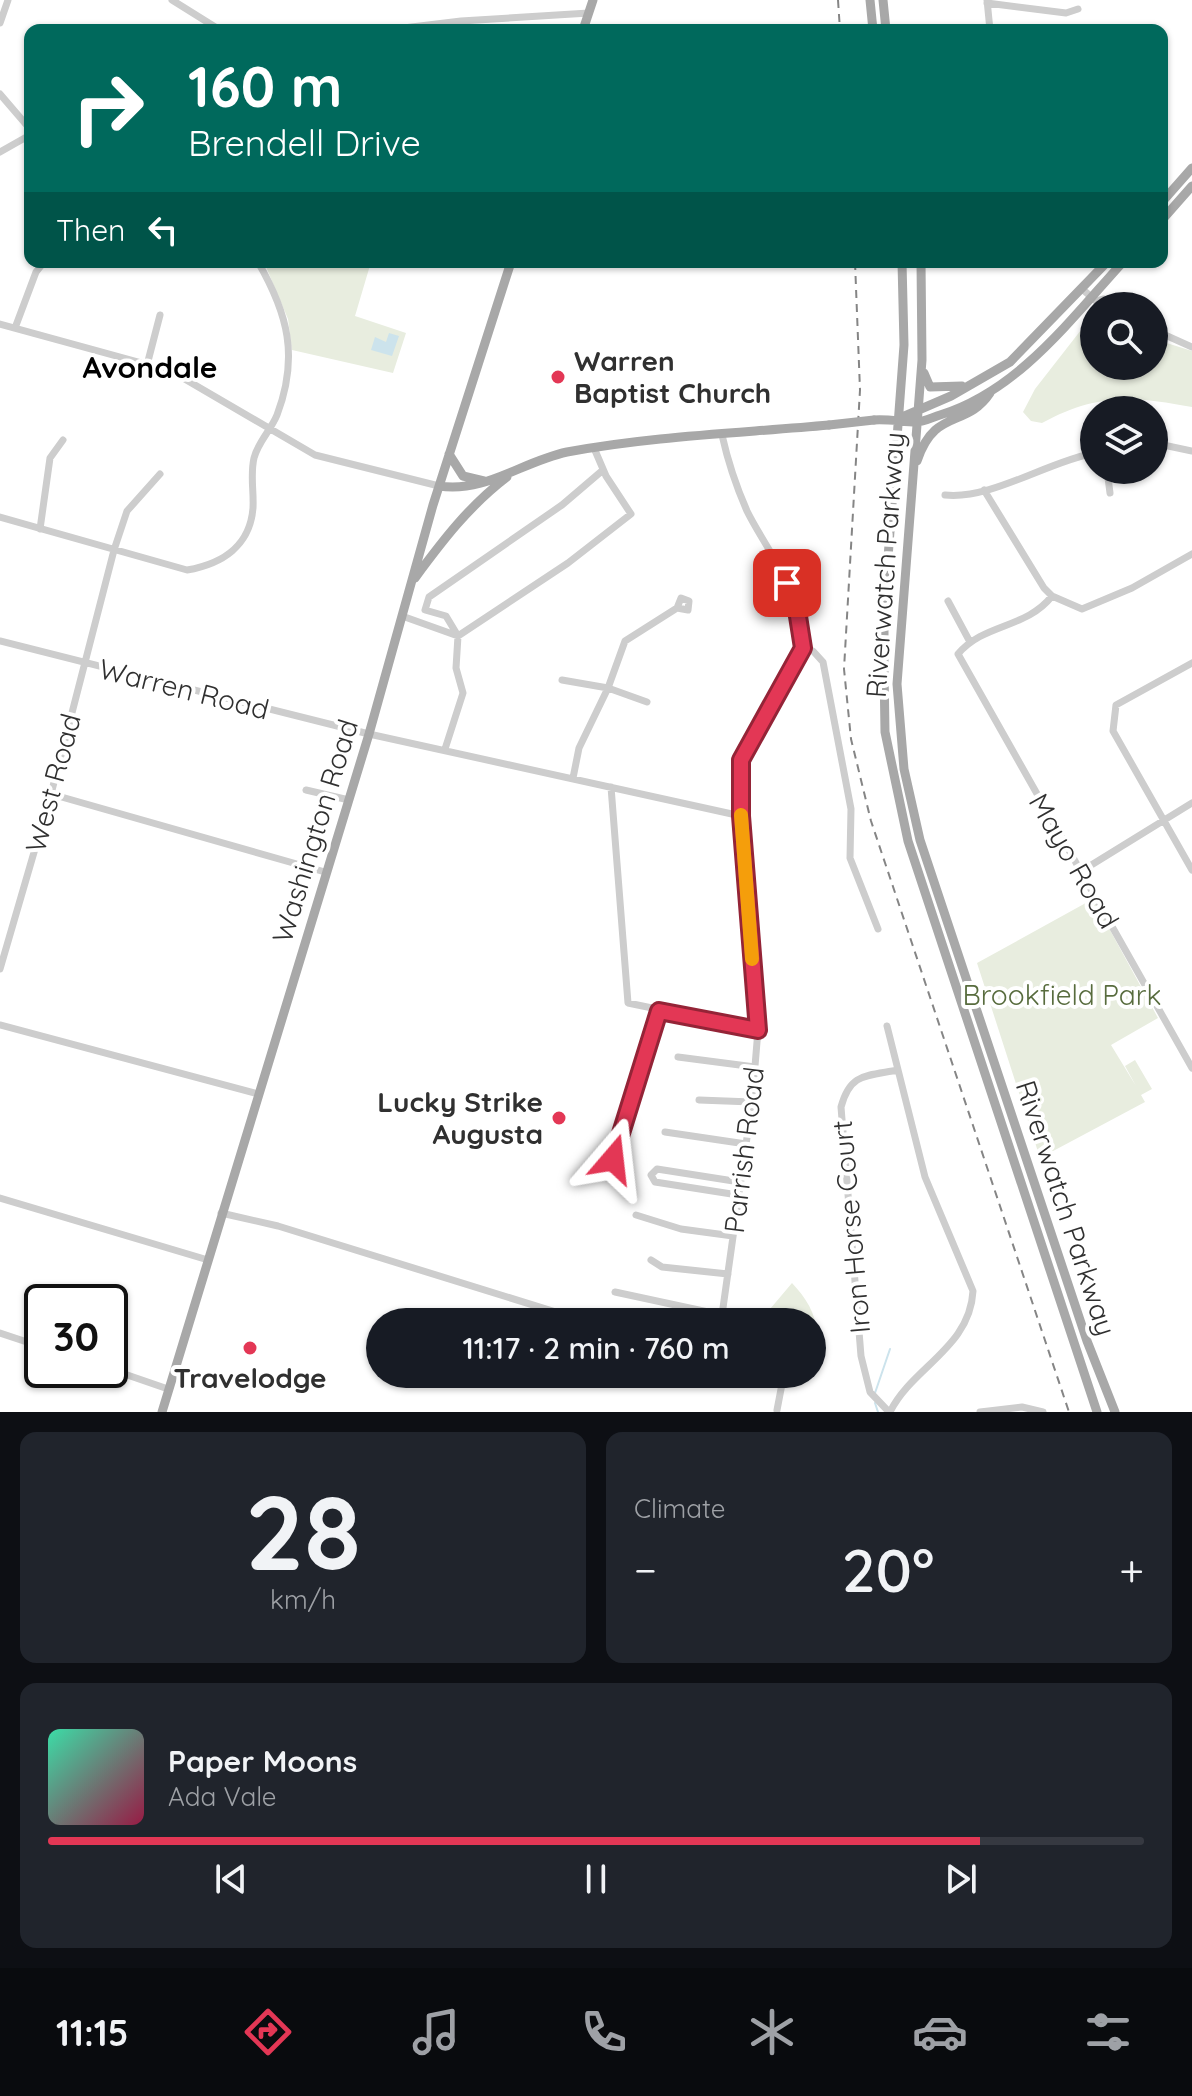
<!DOCTYPE html>
<html lang="en">
<head>
<meta charset="utf-8">
<style>
	body { margin:0; font-family:Quicksand,sans-serif; background:#20242c; color:#f1f3f6; height:100vh; display:flex; flex-direction:column; font-size:30px; white-space:nowrap }
	* { box-sizing:border-box; margin:0 }
	p { font-size:26px; color:#9ea1a6 }
	.icon { flex:none; width:44px; height:44px; fill:none; stroke:currentColor; stroke-width:2; stroke-linecap:round; stroke-linejoin:round }
	.map { position:relative; height:1412px; overflow:hidden }
	.panel { display:flex; flex-direction:column; gap:20px; padding:20px; background:#0d0f14; flex:1 }
	.panel>* { flex:none }
	.guide { position:absolute; left:24px; top:24px; width:1144px; height:244px; border-radius:16px; box-shadow:0 2px 6px #0004; background:#00695c; color:#fff; overflow:hidden }
	.controls { position:absolute; left:1080px; top:292px; display:grid; gap:16px }
	.controls a { display:grid; place-items:center; width:88px; height:88px; border-radius:50%; background:#171b24; box-shadow:0 2px 6px #0004; font-size:40px }
	.speed { position:absolute; left:24px; top:1284px; display:flex; gap:16px; font-size:40px; font-weight:700; text-align:center }
	.speed>* { display:grid; place-content:center; width:104px; height:104px; border-radius:50%; background:#171b24; box-shadow:0 2px 6px #0004; line-height:1 }
	.speed .limit { border:4px solid #111; border-radius:12px; background:#fff; color:#111 }
	.pin { position:absolute; display:grid; place-items:center; width:68px; height:68px; color:#fff; margin:-34px; border-radius:16px; box-shadow:0 4px 12px #0006 }
	.me { position:absolute; width:88px; margin:-44px; rotate:17deg; stroke-linejoin:round; filter:drop-shadow(0 0 6px #0008) }
	.turn { display:flex; align-items:center; gap:28px; height:168px; padding:0 32px; font-size:36px }
	.turn .icon { width:104px; height:104px; stroke-width:2.5 }
	.turn b { display:block; font-size:56px; line-height:68px }
	.then { display:flex; align-items:center; height:76px; padding:0 32px; background:#0003; gap:16px; font-size:30px }
	.big { font-size:60px; font-weight:600; line-height:1.1 }
	.panel .widget { flex:1; display:flex; flex-direction:column; justify-content:center; gap:12px; min-width:0; padding:0 28px; border-radius:16px; background:#20242c }
	.panel .dial { align-items:center; gap:0 }
	.dial b { font-size:104px; line-height:1 }
	.song { display:flex; align-items:center; gap:24px }
	.cover { width:96px; height:96px; border-radius:12px; background:linear-gradient(135deg,hsl(160 70% 55%),hsl(340 70% 35%)) }
	.played { height:8px; border-radius:4px; background:linear-gradient(90deg,#e33755 85%,#363941 85%) }
	.keys { display:flex; justify-content:space-around; direction:ltr }
	.heat { display:flex; justify-content:space-between; align-items:center; font-size:44px; direction:ltr }
	.panel .tiles { flex:1; display:grid; gap:20px; grid-template-columns:1fr 1fr }
	.widget:last-child { grid-column:span 2 }
	.trip { position:absolute; left:366px; top:1308px; width:460px; height:80px; border-radius:40px; background:#171b24; box-shadow:0 2px 6px #0004; font-weight:600; line-height:80px; text-align:center }
	.dock { display:flex; height:128px; justify-content:space-around; align-items:center; background:#090b0e; color:#9ea1a6 }
	.dock .icon { width:56px; height:56px }
	.dock .selected { color:#e33755 }
	.dock b { font-size:36px; color:#f1f3f6 }
	.map>svg:first-child { display:block }
	.green { fill:#e8eddf }
	.water { fill:#cce3ec }
	.lines { fill:none; stroke-linecap:round; stroke-linejoin:round }
	.stream { stroke:#cce3ec; stroke-width:2 }
	.minor { stroke:#cdcdcd; stroke-width:7 }
	.major { stroke:#a8a8a8; stroke-width:9 }
	.rail { stroke:#858585; stroke-width:2; stroke-dasharray:8 6; stroke-linecap:butt }
	.major-bridge { stroke:#a8a8a8; stroke-width:9 }
	.route-casing { stroke:#942437; stroke-width:20 }
	.route { stroke:#e33755; stroke-width:14 }
	.slow { stroke:#f59e0b; stroke-width:14 }
	.poi-dot { fill:#e33755; stroke:#fff; stroke-width:3 }
	.labels { text-anchor:middle; stroke-width:8; stroke-linejoin:round; paint-order:stroke }
	.poi-label { font-size:28px; font-weight:bold; fill:#303030; stroke:#fff; text-anchor:start }
	.street-label { font-size:28px; fill:#303030; stroke:#fff }
	.park-label { font-size:28px; fill:#586c3e; stroke:#fff }
	.neighbourhood-label { font-size:30px; font-weight:bold; fill:#000; stroke:#fff }
</style>
</head>
<body>
<div class="map">
<svg width="1192" height="1412" viewBox="0 0 1192 1412">
	<rect width="100%" height="100%" fill="#fff"/>
	<path class="green" d="M264,262H371L355,316L406,333L393,373L292,350L288,319Z
		M1094,328V366H1154V339L1192,351V407C1133,396 1097,393 1042,423L1031,421L1023,412L1035,389L1081,330Z
		M1093,899L1158,1018L1111,1045L1136,1086L1125,1066L1135,1060L1152,1089L1141,1095L1145,1102L1040,1158L977,963Z
		M792,1283C810,1302 824,1326 812,1353V1322H759Z"/>
	<path class="water" d="M389,333L399,336L392,356L371,350L375,337L386,342Z"/>
	<g class="lines">
		<path class="stream" d="M875,1393L890,1349
			M875,1403L878,1412"/>
		<path class="minor" d="M172,0L220,30
			M987,0L990,30
			M987,3L1066,13L1078,9
			M0,23L8,0
			M387,30L461,21L589,13
			M0,94L30,129
			M0,152L30,135
			M1081,288L1096,301L1104,299L1113,306
			M0,324L171,371L315,455L439,486
			M15,328L36,272L44,262
			M1154,330L1192,347
			M147,365L160,315
			M1154,443L1192,451
			M1107,470L1110,493
			M984,490L1044,588L1052,596L1082,609L1132,588L1192,554
			M945,495C991,500 1047,462 1094,453
			M0,517L187,570C222,564 250,546 253,508C254,491 250,475 254,458C258,442 271,430 277,415C299,357 288,314 258,262
			M40,529L50,458L63,440
			M1052,596C1026,629 984,623 958,654L1192,1068
			M948,601L970,642
			M402,616L458,636
			M458,636L568,563L631,514L606,476L594,448
			M0,641L369,734L741,816
			M803,648L813,651L823,662L851,809L850,858L878,929
			M1192,663L1116,705L1113,731L1192,870
			M562,680L608,688L647,702
			M445,749L463,693L456,668L458,636L446,616L425,610L429,597L562,505L603,470
			M573,778L579,748L608,688L625,641L677,608L681,598L689,601L688,610L677,608
			M611,787L628,1003L758,1030
			M306,790L349,800
			M51,794L325,872
			M1080,872L1192,803
			M0,969L51,794L114,550L127,511L160,474
			M0,1025L258,1094
			M887,1026L925,1177L973,1291C970,1348 912,1367 890,1412
			M678,1057L755,1067
			M699,1100L752,1102
			M665,1132L746,1144
			M613,1159L659,1011
			M738,1195L655,1182L651,1175L657,1169L740,1182
			M0,1198L208,1260
			M221,1213L278,1226L588,1322
			M636,1215L681,1229L733,1236
			M651,1260L662,1267L728,1274
			M615,1292L722,1315
			M721,1322L752,1102L758,1030L741,816V760L801,658C815,607 768,554 747,511C736,486 728,462 722,435
			M0,1333L42,1347
			M110,1369L168,1389
			M749,1374L782,1384L777,1410
			M889,1412L870,1392L861,1356L841,1107C850,1073 866,1076 898,1070
			M980,1412L1022,1407L1043,1412"/>
		<path class="major" d="M870,0L873,30
			M883,0L886,30
			M583,30L593,0
			M1162,202L1192,168
			M1162,220L1192,186
			M902,262L904,345L884,611V669L885,732L908,841L1097,1412
			M921,262L922,360L897,684L904,769L920,840L1087,1341L1115,1412
			M924,373L930,387L962,386
			M900,418L951,396L1010,362L1107,262
			M874,420C889,419 903,422 916,422C924,422 933,417 940,415C1018,391 1070,320 1123,262
			M449,454L463,476L484,481
			M917,461C935,407 966,429 990,393
			M439,486C486,493 521,462 567,452C652,436 742,433 829,425
			M415,578C443,540 469,506 507,477
			M162,1412L369,734L433,505L511,262"/>
		<path class="rail" d="M838,0L840,30
			M855,262L860,390L844,669L851,739L871,821L1069,1412"/>
		<path class="major-bridge" d="M829,425L874,420"/>
	</g>
	<g class="lines">
		<g class="route-casing">
			<path id="route" d="M613,1159L659,1011L758,1030L741,816V760L803,648L797,610L787,583"/>
		</g>
		<use href="#route" class="route"/>
		<path class="slow" d="M741,815L752,959"/>
	</g>
	<g class="poi-dot">
		<circle cx="558" cy="377" r="8"/>
		<circle cx="559" cy="1118" r="8"/>
		<circle cx="250" cy="1348" r="8"/>
	</g>
	<g class="labels">
		<g class="poi-label">
			<text x="574" y="371">Warren<tspan x="574" dy="32">Baptist Church</tspan></text>
			<text x="543" y="1112" text-anchor="end">Lucky Strike<tspan x="543" dy="32">Augusta</tspan></text>
			<text x="250" y="1388" text-anchor="middle">Travelodge</text>
		</g>
		<g class="street-label">
			<text transform="translate(885 565) rotate(-86)" y="10">Riverwatch Parkway</text>
			<text transform="translate(184 689) rotate(14)" y="10">Warren Road</text>
			<text transform="translate(53 783) rotate(-75)" y="10">West Road</text>
			<text transform="translate(315 831) rotate(-73)" y="10">Washington Road</text>
			<text transform="translate(1074 861) rotate(60)" y="10">Mayo Road</text>
			<text transform="translate(744 1150) rotate(-83)" y="10">Parrish Road</text>
			<text transform="translate(1066 1208) rotate(72)" y="10">Riverwatch Parkway</text>
			<text transform="translate(851 1227) rotate(-95)" y="10">Iron Horse Court</text>
		</g>
		<g class="park-label">
			<text x="1062" y="1005">Brookfield Park</text>
		</g>
		<g class="neighbourhood-label">
			<text x="150" y="378">Avondale</text>
		</g>
	</g>
</svg>
<div class="controls">
<a><svg class="icon" aria-label="search" viewBox="0 0 24 24"><circle cx="10" cy="10" r="6"/><path d="M15 15l6 6"/></svg></a>
<a><svg class="icon" aria-label="layers" viewBox="0 0 24 24"><path d="M12 4l9 5-9 5-9-5zM3 14l9 5 9-5"/></svg></a>
</div>
<div class="speed"><div class="limit">30</div></div>
<div class="pin" style="left:787px;top:583px;background:#d93025"><svg class="icon" aria-label="arrive" viewBox="0 0 24 24"><path d="M6 21V4h12l-3 4 3 4H6"/></svg></div>
<svg class="me" style="left:613px;top:1159px" viewBox="-20 -20 40 40"><path d="M0-17L14 15 0 8-14 15z" fill="#e33755" stroke="#fff" stroke-width="4"/></svg>
<div class="trip">11:17 · 2 min · 760 m</div>
<div class="guide">
<div class="turn"><svg class="icon" aria-label="right" viewBox="0 0 24 24"><path d="M7 20v-9h11M14 6l5 5-5 5"/></svg><div><b>160 m</b>Brendell Drive</div></div>
<div class="then">Then<svg class="icon" aria-label="left" viewBox="0 0 24 24"><path d="M17 20v-9H6M10 6l-5 5 5 5"/></svg></div>
</div>
</div>
<section class="panel">
<div class="tiles">
<div class="widget dial"><b>28</b><p>km/h</p></div>
<div class="widget"><p>Climate</p>
<div class="heat"><a>−</a><b class="big">20°</b><a>+</a></div>
</div>
<div class="widget">
<div class="song"><i class="cover"></i><div><b>Paper Moons</b><p>Ada Vale</p></div></div>
<div class="played"></div>
<div class="keys"><svg class="icon" aria-label="previous" viewBox="0 0 24 24"><path d="M18 5L8 12l10 7zM5 5v14"/></svg><svg class="icon" aria-label="pause" viewBox="0 0 24 24"><path d="M8 5v14M16 5v14"/></svg><svg class="icon" aria-label="next" viewBox="0 0 24 24"><path d="M6 5l10 7-10 7zM19 5v14"/></svg></div>
</div>
</div>
</section>
<nav class="dock">
<b>11:15</b>
<svg class="icon selected" aria-label="directions" viewBox="0 0 24 24"><path d="M12 3l9 9-9 9-9-9zM9 14v-3h6M13 9l2 2-2 2"/></svg>
<svg class="icon" aria-label="music" viewBox="0 0 24 24"><path d="M9 18V5l10-2v13"/><circle cx="6" cy="18" r="3"/><circle cx="16" cy="16" r="3"/></svg>
<svg class="icon" aria-label="phone" viewBox="0 0 24 24"><path d="M5 4h4l2 5-3 2q2 4 5 5l2-3 5 2v4C11 20 4 13 5 4z"/></svg>
<svg class="icon" aria-label="climate" viewBox="0 0 24 24"><path d="M12 3v18M4 7l16 10M4 17L20 7"/></svg>
<svg class="icon" aria-label="car" viewBox="0 0 24 24"><path d="M5 17H2v-5l4-1 3-4h7l3 4 3 1v5h-3M9 17h6M6 11h13"/><circle cx="7" cy="17" r="2"/><circle cx="17" cy="17" r="2"/></svg>
<svg class="icon" aria-label="filters" viewBox="0 0 24 24"><path d="M4 7h16M4 17h16"/><circle cx="9" cy="7" r="2"/><circle cx="15" cy="17" r="2"/></svg>
</nav>
</body>
</html>
